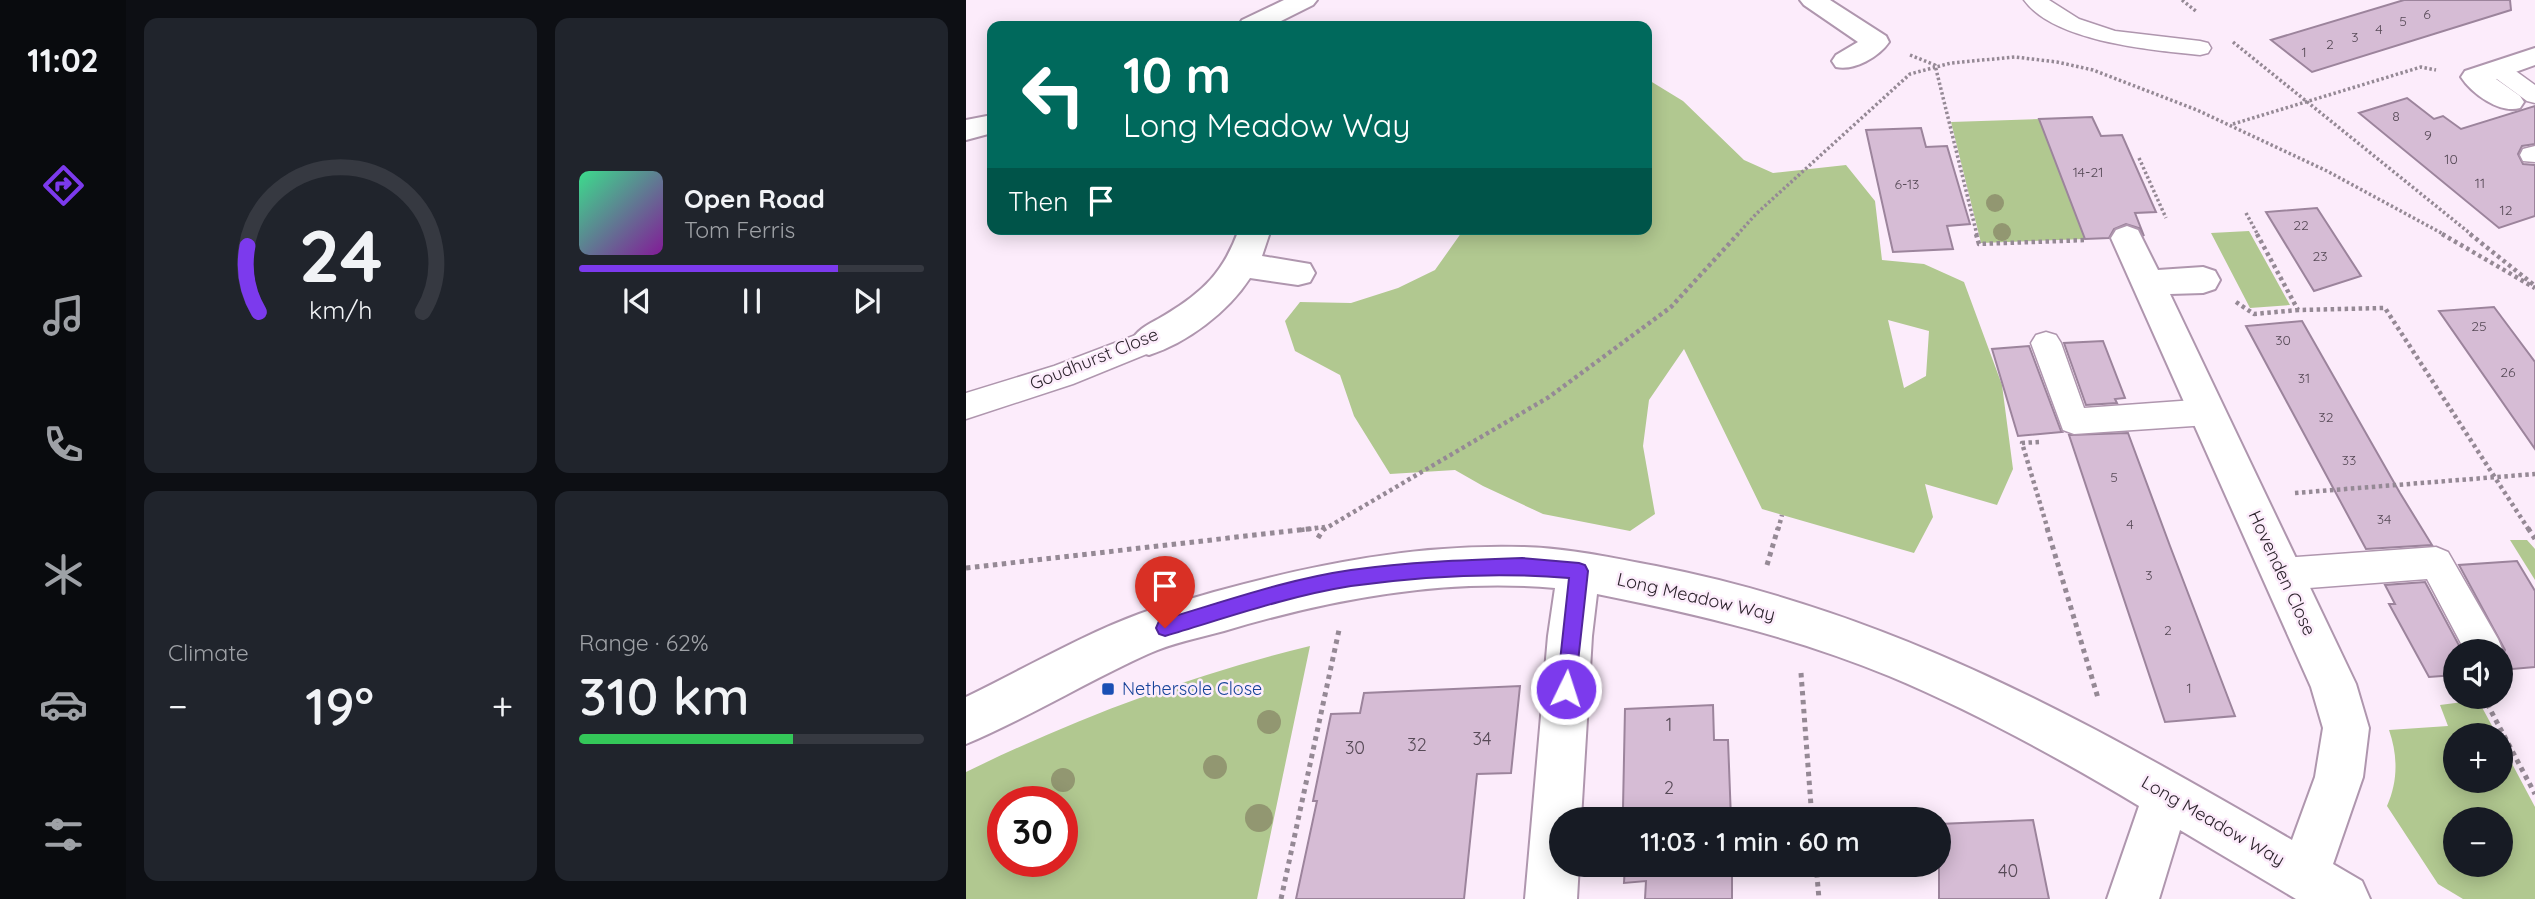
<!DOCTYPE html>
<html lang="en">
<head>
<meta charset="utf-8">
<style>
	body { margin:0; font-family:Quicksand,sans-serif; background:#20242c; color:#f1f3f6; height:100vh; display:flex; flex-direction:column; font-size:26px; white-space:nowrap }
	* { box-sizing:border-box; margin:0 }
	p { font-size:23px; color:#9ea1a6 }
	.icon { flex:none; width:38px; height:38px; fill:none; stroke:currentColor; stroke-width:2; stroke-linecap:round; stroke-linejoin:round }
	.map { position:relative; flex:1; overflow:hidden }
	.panel { display:flex; flex-direction:column; gap:18px; padding:18px; background:#0d0f14; width:840px }
	.panel>* { flex:none }
	.hud { position:absolute; left:21px; top:21px; width:665px; height:214px; border-radius:14px; box-shadow:0 4px 18px #0003; background:#00695c; color:#fff; overflow:hidden }
	.buttons { position:absolute; left:1477px; top:639px; display:grid; gap:14px }
	.buttons a { display:grid; place-items:center; width:70px; height:70px; border-radius:50%; background:#171b24; box-shadow:0 4px 18px #0003; font-size:35px }
	.speed { position:absolute; left:21px; top:786px; display:flex; gap:14px; font-size:35px; font-weight:700; text-align:center }
	.speed>* { display:grid; place-content:center; width:91px; height:91px; border-radius:50%; background:#171b24; box-shadow:0 4px 18px #0003; line-height:1 }
	.speed .limit { border:10px solid #d22; background:#fff; color:#111 }
	.pin { position:absolute; display:grid; place-items:center; width:60px; height:60px; color:#fff; margin:-72px -30px; border-radius:50% 50% 50% 0; rotate:-45deg; box-shadow:0 0 7px #0007 }
	.pin .icon { rotate:45deg }
	.me { position:absolute; width:77px; margin:-38px; rotate:4deg; stroke-linejoin:round; filter:drop-shadow(0 0 5px #0008) }
	.turn { display:flex; align-items:center; gap:24px; height:147px; padding:0 21px; font-size:32px }
	.turn .icon { width:91px; height:91px; stroke-width:2.5 }
	.turn b { display:block; font-size:49px; line-height:60px }
	.then { display:flex; align-items:center; height:66px; padding:0 21px; background:#0003; gap:14px; font-size:26px }
	.big { font-size:52px; font-weight:600; line-height:1.1 }
	.panel .widget { flex:1; display:flex; flex-direction:column; justify-content:center; gap:10px; min-width:0; padding:0 24px; border-radius:14px; background:#20242c }
	.panel .dial { align-items:center; gap:0 }
	.dial svg { height:182px; overflow:visible; fill:none; stroke:#363941; stroke-width:7; stroke-linecap:round; text-anchor:middle }
	.dial text { fill:#f1f3f6; stroke:none }
	.song { display:flex; align-items:center; gap:21px }
	.cover { width:84px; height:84px; border-radius:10px; background:linear-gradient(135deg,hsl(150 70% 55%),hsl(290 70% 35%)) }
	.played { height:7px; border-radius:4px; background:linear-gradient(90deg,#7c3aed 75%,#363941 75%) }
	.keys { display:flex; justify-content:space-around; direction:ltr }
	.heat { display:flex; justify-content:space-between; align-items:center; font-size:38px; direction:ltr }
	.charge { height:10px; border-radius:5px; background:linear-gradient(90deg,#34c759 62%,#363941 0) }
	.panel .tiles { flex:1; display:grid; gap:18px; grid-template-columns:repeat(2,1fr) }
	.trip { position:absolute; left:583px; top:807px; width:402px; height:70px; border-radius:35px; background:#171b24; box-shadow:0 4px 18px #0003; font-weight:600; line-height:70px; text-align:center }
	main { display:flex; flex:1; min-height:0 }
	.tabs { display:flex; flex-direction:column; width:126px; justify-content:space-around; align-items:center; background:#090b0e; color:#9ea1a6 }
	.tabs .icon { width:49px; height:49px }
	.tabs .on { color:#7c3aed }
	.tabs b { font-size:32px; color:#f1f3f6 }
	.map>svg:first-child { display:block }
	.green { fill:#b1c890; fill-rule:evenodd }
	.building { fill:#d6bcd5; stroke:#9c849c; stroke-width:2 }
	.lines { fill:none; stroke-linecap:round; stroke-linejoin:round }
	.lane-casing { stroke:#af96ae; stroke-width:3 }
	.street-casing { stroke:#af96ae; stroke-width:4 }
	.path-far2 { stroke:#958995; stroke-width:3.5; stroke-dasharray:2.5 2.5; stroke-linecap:butt }
	.path-far1 { stroke:#958995; stroke-width:4.5; stroke-dasharray:3.5 3.5; stroke-linecap:butt }
	.path { stroke:#958995; stroke-width:5; stroke-dasharray:4.5 4.5; stroke-linecap:butt }
	.lane { fill:#fff; fill-rule:evenodd }
	.street { fill:#fff; fill-rule:evenodd }
	.tree { fill:#929771 }
	.route { fill:#7c3aed; stroke:#51269a; stroke-width:2 }
	.transit-dot { fill:#1a4fb4; stroke:#fcecfb; stroke-width:2.5 }
	.labels { text-anchor:middle; stroke-width:5; stroke-linejoin:round; paint-order:stroke }
	.number-label { font-size:14px; fill:#574a57 }
	.street-label { font-size:18px; fill:#2d242d; stroke:#fcecfb }
	.transit-label { font-size:18px; fill:#164399; stroke:#fcecfb; text-anchor:start }
	.near-number-label { font-size:18px; fill:#574a57 }
</style>
</head>
<body>
<main>
<nav class="tabs">
<b>11:02</b>
<svg class="icon on" aria-label="directions" viewBox="0 0 24 24"><path d="M12 3l9 9-9 9-9-9zM9 14v-3h6M13 9l2 2-2 2"/></svg>
<svg class="icon" aria-label="music" viewBox="0 0 24 24"><path d="M9 18V5l10-2v13"/><circle cx="6" cy="18" r="3"/><circle cx="16" cy="16" r="3"/></svg>
<svg class="icon" aria-label="phone" viewBox="0 0 24 24"><path d="M5 4h4l2 5-3 2q2 4 5 5l2-3 5 2v4C11 20 4 13 5 4z"/></svg>
<svg class="icon" aria-label="climate" viewBox="0 0 24 24"><path d="M12 3v18M4 7l16 10M4 17L20 7"/></svg>
<svg class="icon" aria-label="car" viewBox="0 0 24 24"><path d="M5 17H2v-5l4-1 3-4h7l3 4 3 1v5h-3M9 17h6M6 11h13"/><circle cx="7" cy="17" r="2"/><circle cx="17" cy="17" r="2"/></svg>
<svg class="icon" aria-label="filters" viewBox="0 0 24 24"><path d="M4 7h16M4 17h16"/><circle cx="9" cy="7" r="2"/><circle cx="15" cy="17" r="2"/></svg>
</nav>
<section class="panel">
<div class="tiles">
<div class="widget dial"><svg viewBox="0 0 100 80">
<path d="M14 69A42 42 0 1 1 86 69"/>
<path d="M14 69A42 42 0 0 1 9 40" stroke="#7c3aed"/>
<text x="50" y="56" font-size="32" font-weight="700">24</text>
<text x="50" y="72" font-size="11">km/h</text>
</svg></div>
<div class="widget">
<div class="song"><i class="cover"></i><div><b>Open Road</b><p>Tom Ferris</p></div></div>
<div class="played"></div>
<div class="keys"><svg class="icon" aria-label="previous" viewBox="0 0 24 24"><path d="M18 5L8 12l10 7zM5 5v14"/></svg><svg class="icon" aria-label="pause" viewBox="0 0 24 24"><path d="M8 5v14M16 5v14"/></svg><svg class="icon" aria-label="next" viewBox="0 0 24 24"><path d="M6 5l10 7-10 7zM19 5v14"/></svg></div>
</div>
<div class="widget"><p>Climate</p>
<div class="heat"><a>−</a><b class="big">19°</b><a>+</a></div>
</div>
<div class="widget"><p>Range · 62%</p><b class="big">310 km</b><div class="charge"></div></div>
</div>
</section>
<div class="map">
<svg width="1569" height="899" viewBox="0 0 1569 899">
	<rect width="100%" height="100%" fill="#fcecfb"/>
	<path class="green" d="M681,79L717,101L778,160L807,173L880,165L909,201L916,260L958,264L998,282L1036,385L1047,469L1031,505L959,484L967,517L948,553L796,509L718,349L683,400L677,446L689,514L664,531L577,514L517,486L489,470L424,474L388,416L374,375L329,351L319,321L334,302L385,303L432,288L469,270L498,229H681ZM922,320L963,331L960,376L938,388Z
		M1073,119L1119,239L1015,243L985,122Z
		M1283,231L1324,305L1284,308L1245,233Z
		M1544,540H1561L1569,549V580Z
		M344,646L291,899H0V772C111,718 225,675 344,646ZM37,802H96V861H37Z
		M1512,700L1531,735H1489V780H1535V743L1569,807V899H1497L1472,884L1421,806C1432,781 1432,756 1423,730L1482,726L1474,705ZM1535,819V864H1489V819Z"/>
	<path class="building" d="M1438,0H1544L1545,10L1346,72L1305,40Z
		M1441,98L1468,119L1477,116L1495,129L1569,106V144L1556,146L1552,154L1557,164L1569,165V216L1533,228L1393,113Z
		M1126,117L1135,136L1156,135L1190,212L1169,213L1178,236L1173,228L1160,224L1148,229L1143,238L1119,239L1073,119Z
		M955,128L960,147L981,146L1004,224L981,226L987,249L927,252L900,130Z
		M1351,208L1395,276L1348,291L1300,212Z
		M1528,307L1569,362V449L1473,311Z
		M1336,321L1434,493L1466,545L1400,549L1280,326Z
		M1137,341L1159,398L1149,399L1151,403L1120,405L1098,343Z
		M1063,346L1095,431L1096,432L1052,436L1026,349Z
		M1162,433L1204,546L1269,716L1199,722L1103,435Z
		M1551,561L1569,591V667L1535,670V659L1539,650L1493,565Z
		M1459,582L1496,651H1489V675L1463,677L1423,604H1429L1419,585Z
		M554,686L545,773L511,774L498,899H330L351,801H347L365,714L394,713L398,693Z
		M747,705L748,740H762L765,819H660V808H657L659,709Z
		M1067,820L1083,899H973V824Z
		M659,864H766V899H679L680,881L658,883Z"/>
	<g class="lines">
		<g class="lane-casing">
			<path id="lane" d="M1058,0H1083L1113,19L1149,31L1234,41L1242,43L1245,48L1242,53L1234,55C1186,50 1088,42 1058,0Z
				M1532,62L1540,64L1569,85V103L1561,101L1524,74L1521,69L1524,64Z
				M1569,146V162L1557,161L1554,155L1557,149Z
				M183,330L193,333L197,341L193,349L107,384L0,419V393L88,366Z
				M1080,332L1090,335L1095,343L1118,408L1242,399L1253,403L1257,412L1253,421L1242,425L1108,434L1097,430L1065,343L1070,335Z
				M1470,547L1482,552L1532,639L1537,651L1535,656V651H1499L1461,579L1316,590L1304,585L1299,574L1304,563L1316,558Z"/>
		</g>
		<g class="street-casing">
			<path id="street" d="M318,0H351L347,5L305,26H272L276,20Z
				M834,0H864L920,36L923,42C913,57 888,71 870,67L866,61L870,55L892,42L838,5Z
				M1569,48V65L1530,79L1554,96L1558,102L1554,108C1534,114 1506,94 1495,77L1499,71Z
				M26,115V133L0,140V120Z
				M1161,226L1172,230L1192,270L1237,267L1249,271L1254,280L1249,289L1237,293L1204,294L1390,684L1403,728L1397,777L1367,864L1396,881L1404,899H1330L1214,830L1193,899H1141L1173,806C1093,758 1009,712 923,676C829,637 730,614 631,594L626,636L615,819H595V864H613L611,899H559L582,636L589,588C477,578 365,599 258,631C233,638 205,643 182,654C120,682 62,718 0,744V697C56,670 116,635 173,614C197,605 223,600 248,592C349,564 451,544 556,547C602,548 646,558 690,566C929,613 1119,720 1326,840L1349,777L1357,728L1345,687L1145,238L1150,230Z
				M273,229H305L296,256L344,264L349,273L344,282L332,285L284,278C262,312 221,343 183,355L170,351L165,341C173,327 186,323 199,315C237,292 258,272 273,229Z"/>
		</g>
		<path class="path-far2" d="M1216,0L1231,12
			M1267,42L1506,235
			M944,55L969,65L1011,235
			M1267,124L1455,67L1470,70
			M1173,158L1200,218
			M1280,213L1292,235
			M771,235L790,214L944,74L985,63L1049,57L1091,62L1127,70L1231,110L1361,171L1479,235"/>
		<path class="path-far1" d="M1010,234L1013,244L1121,240
			M1291,234L1332,310L1419,308L1563,530
			M1476,234L1569,288
			M1504,234L1568,285
			M1270,302L1288,314L1332,310
			M1073,442L1056,443L1082,530
			M1329,493L1569,474
			M335,530L359,527
			M357,530L583,397L705,307L772,234
			M812,530L816,515"/>
		<path class="path" d="M1081,528L1132,698
			M1562,528L1569,539
			M352,538L358,528
			M801,565L812,528
			M0,568L350,528
			M835,673L846,819
			M1517,696L1569,794
			M850,864L853,899
			M315,899L373,630"/>
		<use href="#lane" class="lane"/>
		<use href="#street" class="street"/>
	</g>
	<g class="tree">
		<circle cx="1029" cy="203" r="9"/>
		<circle cx="1036" cy="232" r="9"/>
		<circle cx="303" cy="722" r="12"/>
		<circle cx="249" cy="767" r="12"/>
		<circle cx="97" cy="780" r="12"/>
		<circle cx="293" cy="818" r="14"/>
	</g>
	<path class="route" d="M556,558L613,563L619,565L622,571L609,689L607,695L600,698L593,695L591,689L603,578C531,572 457,576 385,586C322,596 260,618 199,636L193,634L190,628L193,621L199,619C260,601 322,579 385,570C442,562 499,560 556,558Z"/>
	<rect class="transit-dot" x="135" y="682" width="14" height="14" rx="3.5"/>
	<g class="labels">
		<g class="number-label">
			<text x="1461" y="19">6</text>
			<text x="1437" y="26">5</text>
			<text x="1413" y="34">4</text>
			<text x="1389" y="42">3</text>
			<text x="1364" y="49">2</text>
			<text x="1338" y="57">1</text>
			<text x="1430" y="121">8</text>
			<text x="1462" y="140">9</text>
			<text x="1485" y="164">10</text>
			<text x="1122" y="177">14-21</text>
			<text x="1514" y="188">11</text>
			<text x="941" y="189">6-13</text>
			<text x="1540" y="215">12</text>
			<text x="1335" y="230">22</text>
			<text x="1354" y="261">23</text>
			<text x="1513" y="331">25</text>
			<text x="1317" y="345">30</text>
			<text x="1542" y="377">26</text>
			<text x="1338" y="383">31</text>
			<text x="1360" y="422">32</text>
			<text x="1383" y="465">33</text>
			<text x="1148" y="482">5</text>
			<text x="1418" y="524">34</text>
			<text x="1164" y="529">4</text>
			<text x="1183" y="580">3</text>
			<text x="1202" y="635">2</text>
			<text x="1223" y="693">1</text>
		</g>
		<g class="street-label">
			<text transform="translate(128 359) rotate(-22)" y="6">Goudhurst Close</text>
			<text transform="translate(1316 573) rotate(65)" y="6">Hovenden Close</text>
			<text transform="translate(730 597) rotate(13)" y="6">Long Meadow Way</text>
			<text transform="translate(1247 821) rotate(30)" y="6">Long Meadow Way</text>
		</g>
		<g class="transit-label">
			<text x="156" y="695">Nethersole Close</text>
		</g>
		<g class="near-number-label">
			<text x="703" y="731">1</text>
			<text x="516" y="745">34</text>
			<text x="451" y="751">32</text>
			<text x="389" y="754">30</text>
			<text x="703" y="794">2</text>
			<text x="1042" y="877">40</text>
		</g>
	</g>
</svg>
<div class="buttons">
<a><svg class="icon" aria-label="sound" viewBox="0 0 24 24"><path d="M4 9h4l5-4v14l-5-4H4zM17 9q2 3 0 6"/></svg></a>
<a>+</a>
<a>−</a>
</div>
<div class="speed"><div class="limit">30</div></div>
<div class="pin" style="left:199px;top:628px;background:#d93025"><svg class="icon" aria-label="arrive" viewBox="0 0 24 24"><path d="M6 21V4h12l-3 4 3 4H6"/></svg></div>
<svg class="me" style="left:600px;top:689px" viewBox="-20 -20 40 40"><circle r="17" fill="#7c3aed" stroke="#fff" stroke-width="3"/><path d="M0-11L8 9 0 5-8 9z" fill="#fff"/></svg>
<div class="trip">11:03 · 1 min · 60 m</div>
<div class="hud">
<div class="turn"><svg class="icon" aria-label="left" viewBox="0 0 24 24"><path d="M17 20v-9H6M10 6l-5 5 5 5"/></svg><div><b>10 m</b>Long Meadow Way</div></div>
<div class="then">Then<svg class="icon" aria-label="arrive" viewBox="0 0 24 24"><path d="M6 21V4h12l-3 4 3 4H6"/></svg></div>
</div>
</div>
</main>
</body>
</html>
